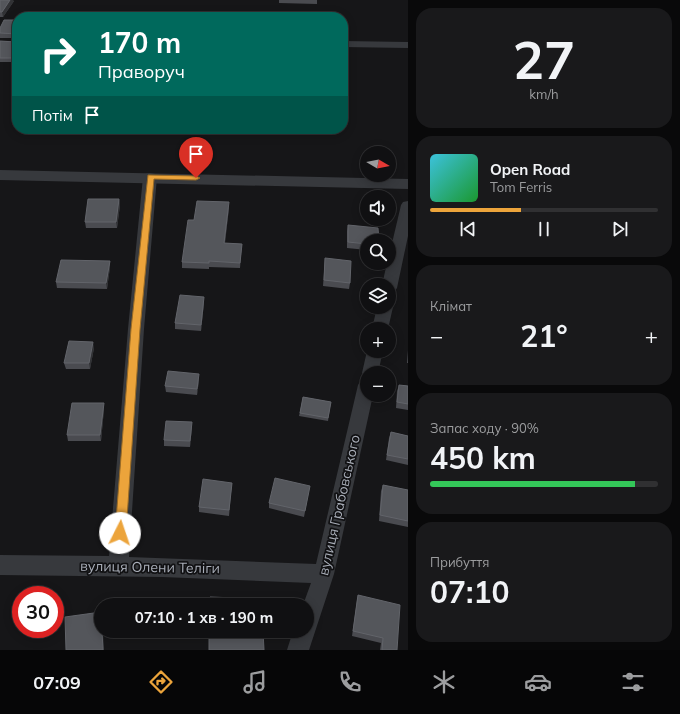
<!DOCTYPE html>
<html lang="uk">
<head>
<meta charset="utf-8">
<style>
	body { margin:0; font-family:Mulish,sans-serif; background:#19191b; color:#f1f3f6; height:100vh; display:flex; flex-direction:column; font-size:15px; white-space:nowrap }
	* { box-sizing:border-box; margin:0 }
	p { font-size:13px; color:#9c9d9f }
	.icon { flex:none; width:22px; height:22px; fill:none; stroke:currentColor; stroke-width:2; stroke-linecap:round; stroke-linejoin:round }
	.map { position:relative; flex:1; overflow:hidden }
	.sheet { display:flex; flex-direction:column; gap:8px; padding:8px; background:#09090a; width:272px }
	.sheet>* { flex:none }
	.guide { position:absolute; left:12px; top:12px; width:336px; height:122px; border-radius:16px; box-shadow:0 2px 10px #0003,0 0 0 1px #303032; background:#00695c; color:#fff; overflow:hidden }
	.needle { width:26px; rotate:100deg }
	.buttons { position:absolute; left:360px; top:146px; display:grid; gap:8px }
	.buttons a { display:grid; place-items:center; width:36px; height:36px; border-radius:50%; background:#101012; box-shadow:0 2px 10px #0003,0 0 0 1px #303032; font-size:20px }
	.speed { position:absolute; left:12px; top:586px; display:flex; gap:8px; font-size:20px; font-weight:700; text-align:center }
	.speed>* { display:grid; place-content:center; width:52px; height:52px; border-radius:50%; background:#101012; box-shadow:0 2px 10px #0003,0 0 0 1px #303032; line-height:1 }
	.speed .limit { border:6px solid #d22; background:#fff; color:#111 }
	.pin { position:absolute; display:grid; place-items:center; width:34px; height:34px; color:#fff; margin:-41px -17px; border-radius:50% 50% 50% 0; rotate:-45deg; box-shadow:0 0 4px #0007 }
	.pin .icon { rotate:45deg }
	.me { position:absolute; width:44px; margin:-22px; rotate:4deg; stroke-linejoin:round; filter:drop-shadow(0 0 3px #0008) }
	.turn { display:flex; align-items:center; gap:14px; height:84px; padding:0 20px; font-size:18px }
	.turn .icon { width:52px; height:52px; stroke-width:2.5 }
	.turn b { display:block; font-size:28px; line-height:34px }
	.then { display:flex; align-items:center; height:38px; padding:0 20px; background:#0003; gap:8px; font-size:15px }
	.big { font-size:30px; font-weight:700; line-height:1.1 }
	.sheet .tile { flex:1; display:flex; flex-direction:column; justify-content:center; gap:6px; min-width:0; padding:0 14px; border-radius:16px; background:#19191b }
	.sheet .dial { align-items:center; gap:0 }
	.dial b { font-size:52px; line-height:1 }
	.song { display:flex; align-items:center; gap:12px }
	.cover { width:48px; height:48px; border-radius:6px; background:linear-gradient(135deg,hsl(190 70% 55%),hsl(130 70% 35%)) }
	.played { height:4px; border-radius:2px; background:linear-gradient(90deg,#eca43b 40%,#303032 40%) }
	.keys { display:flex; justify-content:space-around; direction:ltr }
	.heat { display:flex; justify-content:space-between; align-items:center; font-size:22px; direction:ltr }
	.charge { height:6px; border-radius:3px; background:linear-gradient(90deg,#34c759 90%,#303032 0) }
	.trip { position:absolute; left:94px; top:598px; width:220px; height:40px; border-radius:20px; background:#101012; box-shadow:0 2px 10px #0003,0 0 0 1px #303032; font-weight:700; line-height:40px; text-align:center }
	.tabs { display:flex; height:64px; justify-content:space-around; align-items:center; background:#060607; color:#9c9d9f }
	.tabs .icon { width:28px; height:28px }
	.tabs .selected { color:#eca43b }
	.tabs b { font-size:18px; color:#f1f3f6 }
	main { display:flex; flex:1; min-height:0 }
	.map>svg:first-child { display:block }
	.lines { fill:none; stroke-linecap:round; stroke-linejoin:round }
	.minor { fill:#37393d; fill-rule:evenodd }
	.tertiary { fill:#37393d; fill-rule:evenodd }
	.wall { fill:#4a4b50 }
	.shaded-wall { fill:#313235 }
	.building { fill:#54565b; stroke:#62646a }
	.route { fill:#eca43b; stroke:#996b26 }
	.labels { text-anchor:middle; stroke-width:3.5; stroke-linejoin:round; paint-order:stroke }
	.near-street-label { font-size:14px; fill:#a9aeb8; stroke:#111113 }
</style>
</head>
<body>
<main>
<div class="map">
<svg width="408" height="650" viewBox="0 0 408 650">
	<rect width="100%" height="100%" fill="#161618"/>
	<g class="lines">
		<path class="minor" d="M343,41L408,42V48L343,47Z
			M150,173L155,174L157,177L144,329L129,557L316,564L358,385L361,380L367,378L362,373L367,351H383L378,373H367V395H373L334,574L309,650H287L293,631H307V605H303L311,583L162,577L0,575V555L109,556L128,329L143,177L145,174Z
			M408,201V236L397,288L394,292L389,293V285H382L387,263H389V256L401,205L403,202Z
			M389,303L393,307L388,329H372L377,307H389Z"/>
		<path class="tertiary" d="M0,170L408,179V189L0,180Z"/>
	</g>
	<path class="wall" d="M0,0L14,1L3,17H0Z
		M279,0H317V4L279,3Z
		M17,20V62H0V41L16,42L17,38H0V28Z
		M119,199L120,205L117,228H86L85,222Z
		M229,208L225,243L242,244L240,268L209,267V269L182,268V262L194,220Z
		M348,225L367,241V250L347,248V231Z
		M325,258L350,283L349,289L323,286Z
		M110,261V267L107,289L57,288L56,282Z
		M204,303L201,331L175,329V323Z
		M94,348L90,369H66L64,363Z
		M408,350V363H407Z
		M199,380L197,395L166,392L165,386Z
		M399,385L408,386V410L396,408L397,391Z
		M303,397L331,402L328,421L299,416Z
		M104,409L101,441H68L67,435Z
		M192,427L190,447L164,446V440Z
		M391,432L408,436V465L386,460L389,438Z
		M232,483L229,516L199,512V507Z
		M383,485L408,490V527L379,521L381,491Z
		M310,486L304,517L269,508V503Z
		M358,595L397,650H380L381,643L352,636L357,600Z"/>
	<path class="shaded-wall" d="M10,0H13L14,1L3,17L2,12Z
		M119,199L120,205L117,228L116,222Z
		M229,202V208L224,249V243Z
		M110,261V267L107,289L106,283Z
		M204,297V303L201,331V325Z
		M93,342L94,348L90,369L89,363Z
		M199,374V380L197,395V389Z
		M104,403V409L101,441L100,435Z
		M192,422V427L190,447V441Z
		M102,631H103L104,650H103Z"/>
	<path class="building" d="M0,0H10L2,12H0Z
		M4,20H17V34L0,33V28Z
		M17,36V58H0V41L16,42Z
		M88,199H119L116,222H85Z
		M197,201L229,202L224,243L242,244L240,263L209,261V263L182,262L188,220H194Z
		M348,225L378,228L379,241H367V244L348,242Z
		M325,258L351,261L350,283L324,280Z
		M61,260L110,261L106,283L56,282Z
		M180,295L204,297L201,325L175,323Z
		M69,341L93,342L89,363H64Z
		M168,371L199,374L197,389L165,386Z
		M399,385L408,386V404L397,402Z
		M303,397L331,402L328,418L300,413Z
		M72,403H104L100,435H67Z
		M166,421L192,422L190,441L164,440Z
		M391,432L408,436V459L387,455Z
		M275,478L310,486L305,511L269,503Z
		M203,479L232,483L229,510L199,507Z
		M383,485L408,490V521L380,515Z
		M358,595L400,605L397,650H382L383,638L353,631Z
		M210,597L262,599L263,605H210Z
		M101,612V631H102L103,650H66L65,617Z
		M209,631H263L264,650H209Z"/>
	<path class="route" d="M148,175L196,176L200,178L196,180L154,179L140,329L126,533L124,537L120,538L117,537L115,533L131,329Z"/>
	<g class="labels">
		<g class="near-street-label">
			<text transform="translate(339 505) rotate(-77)" y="5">вулиця Грабовського</text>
			<text transform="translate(150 567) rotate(1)" y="5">вулиця Олени Теліги</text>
		</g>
	</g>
</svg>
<div class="buttons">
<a><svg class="needle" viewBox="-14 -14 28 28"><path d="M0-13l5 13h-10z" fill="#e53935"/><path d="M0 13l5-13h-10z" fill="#9c9d9f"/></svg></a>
<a><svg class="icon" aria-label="sound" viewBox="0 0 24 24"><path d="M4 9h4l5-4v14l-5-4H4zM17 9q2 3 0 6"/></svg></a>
<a><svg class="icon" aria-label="search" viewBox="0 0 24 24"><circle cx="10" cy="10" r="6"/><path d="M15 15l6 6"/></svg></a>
<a><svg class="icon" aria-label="layers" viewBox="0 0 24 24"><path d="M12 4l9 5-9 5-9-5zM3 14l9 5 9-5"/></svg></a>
<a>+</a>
<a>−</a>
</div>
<div class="speed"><div class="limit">30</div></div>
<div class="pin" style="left:196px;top:178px;background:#d93025"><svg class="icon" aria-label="arrive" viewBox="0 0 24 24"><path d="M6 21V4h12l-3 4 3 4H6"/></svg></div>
<svg class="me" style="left:120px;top:533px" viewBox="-20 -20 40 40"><circle r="19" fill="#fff"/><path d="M0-13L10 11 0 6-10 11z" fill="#eca43b"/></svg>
<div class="trip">07:10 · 1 хв · 190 m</div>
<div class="guide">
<div class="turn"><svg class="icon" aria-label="right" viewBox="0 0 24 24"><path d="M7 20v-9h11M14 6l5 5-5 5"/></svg><div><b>170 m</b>Праворуч</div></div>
<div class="then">Потім<svg class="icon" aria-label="arrive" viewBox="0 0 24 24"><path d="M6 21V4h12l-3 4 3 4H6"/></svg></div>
</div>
</div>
<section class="sheet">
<div class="tile dial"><b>27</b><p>km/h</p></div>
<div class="tile">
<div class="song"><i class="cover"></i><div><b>Open Road</b><p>Tom Ferris</p></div></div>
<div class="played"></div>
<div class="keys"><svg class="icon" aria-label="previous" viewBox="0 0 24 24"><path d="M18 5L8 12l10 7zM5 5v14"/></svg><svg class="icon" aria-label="pause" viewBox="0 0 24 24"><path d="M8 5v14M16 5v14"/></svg><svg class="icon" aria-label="next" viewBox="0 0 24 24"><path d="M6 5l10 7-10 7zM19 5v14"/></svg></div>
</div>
<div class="tile"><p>Клімат</p>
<div class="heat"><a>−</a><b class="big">21°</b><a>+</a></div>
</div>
<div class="tile"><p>Запас ходу · 90%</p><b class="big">450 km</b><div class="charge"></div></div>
<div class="tile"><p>Прибуття</p><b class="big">07:10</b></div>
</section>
</main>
<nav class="tabs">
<b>07:09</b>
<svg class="icon selected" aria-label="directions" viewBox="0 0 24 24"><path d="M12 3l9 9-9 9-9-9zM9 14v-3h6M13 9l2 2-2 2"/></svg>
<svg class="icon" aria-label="music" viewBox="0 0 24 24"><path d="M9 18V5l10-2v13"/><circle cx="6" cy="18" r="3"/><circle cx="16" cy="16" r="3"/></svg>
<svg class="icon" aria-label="phone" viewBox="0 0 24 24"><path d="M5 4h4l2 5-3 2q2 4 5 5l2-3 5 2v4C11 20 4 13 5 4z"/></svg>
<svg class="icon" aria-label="climate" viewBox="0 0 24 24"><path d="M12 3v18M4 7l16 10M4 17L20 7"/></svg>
<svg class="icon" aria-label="car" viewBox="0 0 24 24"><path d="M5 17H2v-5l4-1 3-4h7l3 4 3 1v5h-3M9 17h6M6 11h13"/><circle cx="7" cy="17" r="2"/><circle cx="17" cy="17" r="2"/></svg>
<svg class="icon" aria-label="filters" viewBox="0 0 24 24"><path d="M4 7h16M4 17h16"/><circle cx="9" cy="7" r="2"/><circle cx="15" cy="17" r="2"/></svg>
</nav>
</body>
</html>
